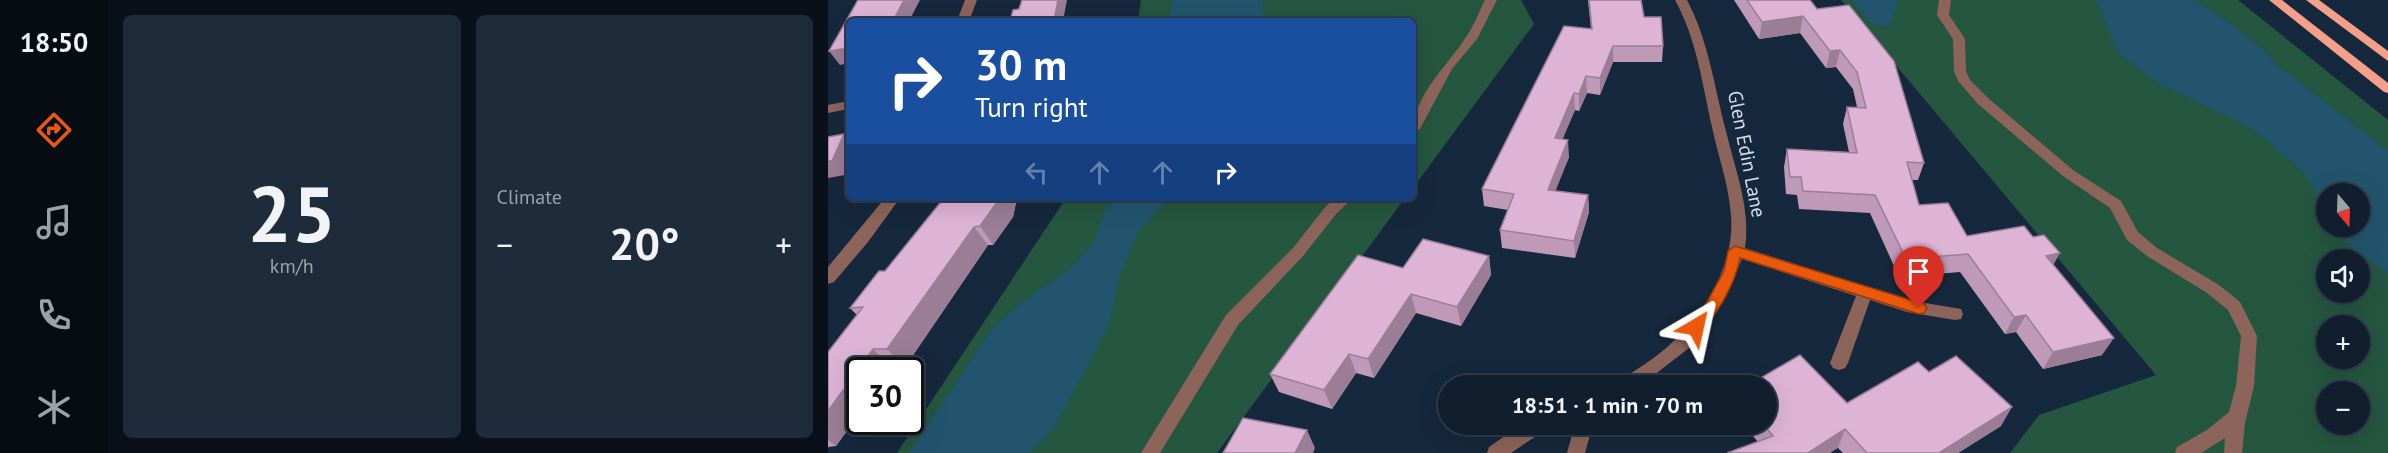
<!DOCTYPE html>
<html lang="en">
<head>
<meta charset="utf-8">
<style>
	body { margin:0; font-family:"PT Sans",sans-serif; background:#1e2b3a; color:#f1f3f6; height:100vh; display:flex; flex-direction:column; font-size:22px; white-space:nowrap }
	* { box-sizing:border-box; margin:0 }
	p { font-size:20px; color:#9ca2aa }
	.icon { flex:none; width:33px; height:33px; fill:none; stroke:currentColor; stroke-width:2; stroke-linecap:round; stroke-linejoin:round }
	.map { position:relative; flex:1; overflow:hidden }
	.side { display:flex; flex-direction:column; gap:15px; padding:15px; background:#091019; width:720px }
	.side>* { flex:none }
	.hud { position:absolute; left:18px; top:18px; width:570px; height:183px; border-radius:9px; box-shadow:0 6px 24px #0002,0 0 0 2px #303c4a; background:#1a4fa0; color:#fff; overflow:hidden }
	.needle { width:39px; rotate:161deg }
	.buttons { position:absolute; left:1488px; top:183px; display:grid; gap:12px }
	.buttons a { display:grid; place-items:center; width:54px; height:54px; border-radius:50%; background:#101e2e; box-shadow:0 6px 24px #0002,0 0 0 2px #303c4a; font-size:30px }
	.speed { position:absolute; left:18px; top:357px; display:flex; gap:12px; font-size:30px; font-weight:700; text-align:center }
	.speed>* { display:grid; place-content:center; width:78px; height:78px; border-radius:50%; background:#101e2e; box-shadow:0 6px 24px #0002,0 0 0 2px #303c4a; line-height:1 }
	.speed .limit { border:3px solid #111; border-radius:9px; background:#fff; color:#111 }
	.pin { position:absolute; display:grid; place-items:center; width:51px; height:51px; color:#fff; margin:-62px -26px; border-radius:50% 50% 50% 0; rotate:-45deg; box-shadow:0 0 6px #0007 }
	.pin .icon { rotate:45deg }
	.me { position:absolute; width:66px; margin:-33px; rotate:36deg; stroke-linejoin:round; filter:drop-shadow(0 0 4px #0008) }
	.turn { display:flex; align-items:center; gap:21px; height:126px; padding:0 30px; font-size:27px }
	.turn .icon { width:78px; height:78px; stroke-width:2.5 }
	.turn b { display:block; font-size:42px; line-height:51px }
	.lanes { display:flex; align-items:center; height:57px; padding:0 30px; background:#0003; justify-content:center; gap:30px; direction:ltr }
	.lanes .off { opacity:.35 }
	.big { font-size:45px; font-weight:600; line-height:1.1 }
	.side .tile { flex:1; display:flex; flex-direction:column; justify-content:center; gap:9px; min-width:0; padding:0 21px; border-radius:9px; background:#1e2b3a }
	.side .dial { align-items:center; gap:0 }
	.dial b { font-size:78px; line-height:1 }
	.heat { display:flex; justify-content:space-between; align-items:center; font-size:33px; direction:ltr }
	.side .tiles { flex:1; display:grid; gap:15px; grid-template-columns:repeat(2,1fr) }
	.trip { position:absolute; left:610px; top:375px; width:339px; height:60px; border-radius:30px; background:#101e2e; box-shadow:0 6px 24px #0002,0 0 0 2px #303c4a; font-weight:600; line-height:60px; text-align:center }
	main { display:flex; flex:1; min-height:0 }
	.dock { display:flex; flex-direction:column; width:108px; justify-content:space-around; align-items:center; background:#060c12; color:#9ca2aa }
	.dock .icon { width:42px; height:42px }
	.dock .on { color:#ea580c }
	.dock b { font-size:27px; color:#f1f3f6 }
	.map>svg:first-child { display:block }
	.green { fill:#255640; fill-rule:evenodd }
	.water { fill:#22556d }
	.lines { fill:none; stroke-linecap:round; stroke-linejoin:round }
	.minor { fill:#8d6459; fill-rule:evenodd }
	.major { fill:#f49f89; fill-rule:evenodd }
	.wall { fill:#be9ab8 }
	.shaded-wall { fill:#9b7d96 }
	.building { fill:#ddb3d6; stroke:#9b7d96; stroke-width:1.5 }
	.route { fill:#ea580c; stroke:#983908; stroke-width:1.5 }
	.labels { text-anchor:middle; stroke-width:6; stroke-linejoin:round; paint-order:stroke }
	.street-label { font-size:20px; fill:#d2ddec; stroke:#16283d }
</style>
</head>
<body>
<main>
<nav class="dock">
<b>18:50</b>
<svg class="icon on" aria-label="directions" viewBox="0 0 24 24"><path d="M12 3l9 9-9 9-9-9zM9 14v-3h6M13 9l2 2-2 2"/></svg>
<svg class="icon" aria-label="music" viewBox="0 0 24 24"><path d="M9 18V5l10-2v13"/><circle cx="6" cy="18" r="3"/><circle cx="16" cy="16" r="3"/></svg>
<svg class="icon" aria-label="phone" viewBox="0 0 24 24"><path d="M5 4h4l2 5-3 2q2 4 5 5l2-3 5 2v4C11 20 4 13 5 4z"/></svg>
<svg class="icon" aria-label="climate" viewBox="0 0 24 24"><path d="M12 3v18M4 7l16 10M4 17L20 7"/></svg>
</nav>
<section class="side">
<div class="tiles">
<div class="tile dial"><b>25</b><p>km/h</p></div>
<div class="tile"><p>Climate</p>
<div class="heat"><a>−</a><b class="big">20°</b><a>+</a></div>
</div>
</div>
</section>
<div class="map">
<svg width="1560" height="453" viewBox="0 0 1560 453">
	<rect width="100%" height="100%" fill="#16283d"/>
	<path class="green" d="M313,0H693L706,24L585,188V21H310Z
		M1013,0H1410L1560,120V453H1182L1211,415L1328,375ZM1498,194H1532V226H1498ZM1498,260H1532V292H1498ZM1498,326H1532V358H1498ZM1498,392H1532V424H1498Z
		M238,198H577L389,453H69Z"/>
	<path class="water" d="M345,0H435V21H340Z
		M1024,0H1071L1062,24L1056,27L1043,23Z
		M1266,0H1366L1395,18L1432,46L1451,67L1560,150V273L1522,246L1506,227L1532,226V194H1498V214L1479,176L1439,140L1408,120L1333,85L1294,57L1286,44L1272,7Z
		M283,198H341L310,232L292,275L282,321L266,353L224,431L201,453H81L164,329L187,308L243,267L264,245Z"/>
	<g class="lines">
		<path class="minor" d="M137,0H149L141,21H129Z
			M657,0H669L649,39L624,69L592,129L585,133C585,95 619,67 638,37C646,26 651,12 657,0Z
			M847,0H859C881,42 886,86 898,131C907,170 923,208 917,248L1079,300L1133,309L1135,314L1133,319L1127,320L1079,312L1042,300L1020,363L1017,368L1011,370L1005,368L1002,363L1028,296L914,259L895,302L861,348L812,386H789L792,381C807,370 823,361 837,349C875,316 907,267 903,216C901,185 890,156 884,127C874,83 869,40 847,0Z
			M1111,0H1123L1121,15L1137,39L1138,71L1142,80L1160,98L1245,170L1293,201L1310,232L1329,248L1391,285L1412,302L1429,336L1426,386L1417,423L1414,453H1396L1397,438L1373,453H1347L1349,447L1379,430L1401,412L1408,386L1413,336L1400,310L1379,293L1319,256L1299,240L1282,208L1235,176L1150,104L1130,81L1126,71L1125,39L1109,15Z
			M21,101V109L0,113V105Z
			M57,198H72L40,242L6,282L0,284V267Z
			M508,198H525L508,214L475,256L410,325L332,453H313L398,315L465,248L498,206Z
			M735,376L763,381L766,386H727L729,378Z
			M694,424H719L717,430L683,453H659L661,447Z
			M747,424H765L757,453H739Z"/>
		<path class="major" d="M1441,0H1454L1560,83V93L1556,92Z
			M1478,0H1491L1560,51V61Z"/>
	</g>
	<path class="wall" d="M760,0H813L816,17L835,46L834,62H785L772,95L759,93L751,111L747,110L734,139L741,157L727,191L760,195L761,212L747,258L674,248L672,230L680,210L656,206L654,189L763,29Z
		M906,0H982L1096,163L1090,180H1084L1091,205L1139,236L1226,265L1274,355L1215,369L1188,332L1177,334L1132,272L1071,277L1042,213L971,209L969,195L958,194L956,167L959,149L1021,152L1015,124L1019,107H1029L1025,89L1008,67L998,68L972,33L931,39Z
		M116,198H189L185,217L165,245H160L77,367H63L32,370V413L8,446L0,447V352L29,315L22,308L57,271Z
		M661,256L663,275L633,326L588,313L546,378L528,373L504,409L451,392L442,374L575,268Z
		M1101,372L1173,426L1130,453H1015L1010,448L930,442L915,424H939L1019,403Z"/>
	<path class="shaded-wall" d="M76,0H92L81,21H65Z
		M230,0H239L235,21H226Z
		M975,16L972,33L931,39L934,22Z
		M785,46V62L772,95V78Z
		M21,48V63L12,65L1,51Z
		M1012,50L1008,67L998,68L1002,51Z
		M758,76L759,93L751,111V94Z
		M746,93L747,110L728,155L727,138Z
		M16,134L21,141V164L17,175L0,178V161Z
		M740,140L741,157L721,207L720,190Z
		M760,195L761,212L747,258L746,241Z
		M172,198H189L185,217L165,245L152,226Z
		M146,227L160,245L77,367L59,349Z
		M1232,253L1222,271L1218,256Z
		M661,256L663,275L633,326L629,307Z
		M583,294L588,313L546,378L540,359Z
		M1198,315L1188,332L1177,334L1186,317Z
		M1286,338L1274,355L1215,369L1225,352Z
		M45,349L63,367L61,370H32V413L8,446L0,440V411Z
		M521,354L528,373L504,409L496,390Z
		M1184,407L1173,426L1130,453H1111Z
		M1017,429L1010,448L1002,453H980Z
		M479,430L487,448L485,453H467Z"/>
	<path class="building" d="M30,0H76L65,21H21V48L1,51Z
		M194,0H230L226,21H182L185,10L191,9Z
		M761,0H813L816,17H833L835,46H785L772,78L758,76L751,94L746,93L727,138L740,140L720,190L760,195L746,241L672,230L686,194L654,189L736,26L764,29Z
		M919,0H982L989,9L1021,5L1066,61L1096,163L1079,162L1091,205L1120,203L1139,236L1196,226L1205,237L1216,235L1232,253L1218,256L1286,338L1225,352L1198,315L1186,317L1140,254L1078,259L1047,195L975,191L973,177H962L959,149L1029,153L1019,107L1038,108L1029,72L1012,50L1002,51L975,16L934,22Z
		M16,134L4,161H0V137Z
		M116,198H172L152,226L146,227L59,349H45L0,411V352L35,307L22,308L51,271H57Z
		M595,239L661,256L629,307L583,294L540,359L521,354L496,390L442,374L530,255L575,268Z
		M972,355L1019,403L1090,362L1101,372L1128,356L1184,407L1111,453H1039L1017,429L980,453H899L945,436L935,424H939V386H919Z
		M415,418L479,430L467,453H395Z"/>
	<path class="route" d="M907,246L1096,304L1099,308L1096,313L1091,314L912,258C907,284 891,311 874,331H863L861,327L875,309L896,271L900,251Z"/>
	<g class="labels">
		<g class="street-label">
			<text transform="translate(919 154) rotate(79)" y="7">Glen Edin Lane</text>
		</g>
	</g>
</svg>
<div class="buttons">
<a><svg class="needle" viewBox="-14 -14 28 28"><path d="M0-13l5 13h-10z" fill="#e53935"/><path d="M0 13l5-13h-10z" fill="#9ca2aa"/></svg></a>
<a><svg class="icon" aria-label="sound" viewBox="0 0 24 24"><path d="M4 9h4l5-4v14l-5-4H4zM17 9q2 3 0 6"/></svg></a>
<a>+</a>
<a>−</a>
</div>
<div class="speed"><div class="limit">30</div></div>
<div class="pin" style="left:1091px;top:308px;background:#d93025"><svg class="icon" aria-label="arrive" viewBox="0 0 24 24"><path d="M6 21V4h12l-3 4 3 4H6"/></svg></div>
<svg class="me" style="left:868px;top:327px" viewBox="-20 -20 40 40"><path d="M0-17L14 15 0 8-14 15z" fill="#ea580c" stroke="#fff" stroke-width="4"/></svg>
<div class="trip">18:51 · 1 min · 70 m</div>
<div class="hud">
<div class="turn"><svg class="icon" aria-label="right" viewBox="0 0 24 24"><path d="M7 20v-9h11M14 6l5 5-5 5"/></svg><div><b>30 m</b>Turn right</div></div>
<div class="lanes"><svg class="icon off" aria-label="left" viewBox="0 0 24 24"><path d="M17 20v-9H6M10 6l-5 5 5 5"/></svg><svg class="icon off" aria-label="ahead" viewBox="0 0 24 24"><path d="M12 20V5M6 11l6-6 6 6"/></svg><svg class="icon off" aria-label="ahead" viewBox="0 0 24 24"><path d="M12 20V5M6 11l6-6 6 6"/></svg><svg class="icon" aria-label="right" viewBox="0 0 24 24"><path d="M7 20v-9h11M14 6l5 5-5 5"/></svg></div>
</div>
</div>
</main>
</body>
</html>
